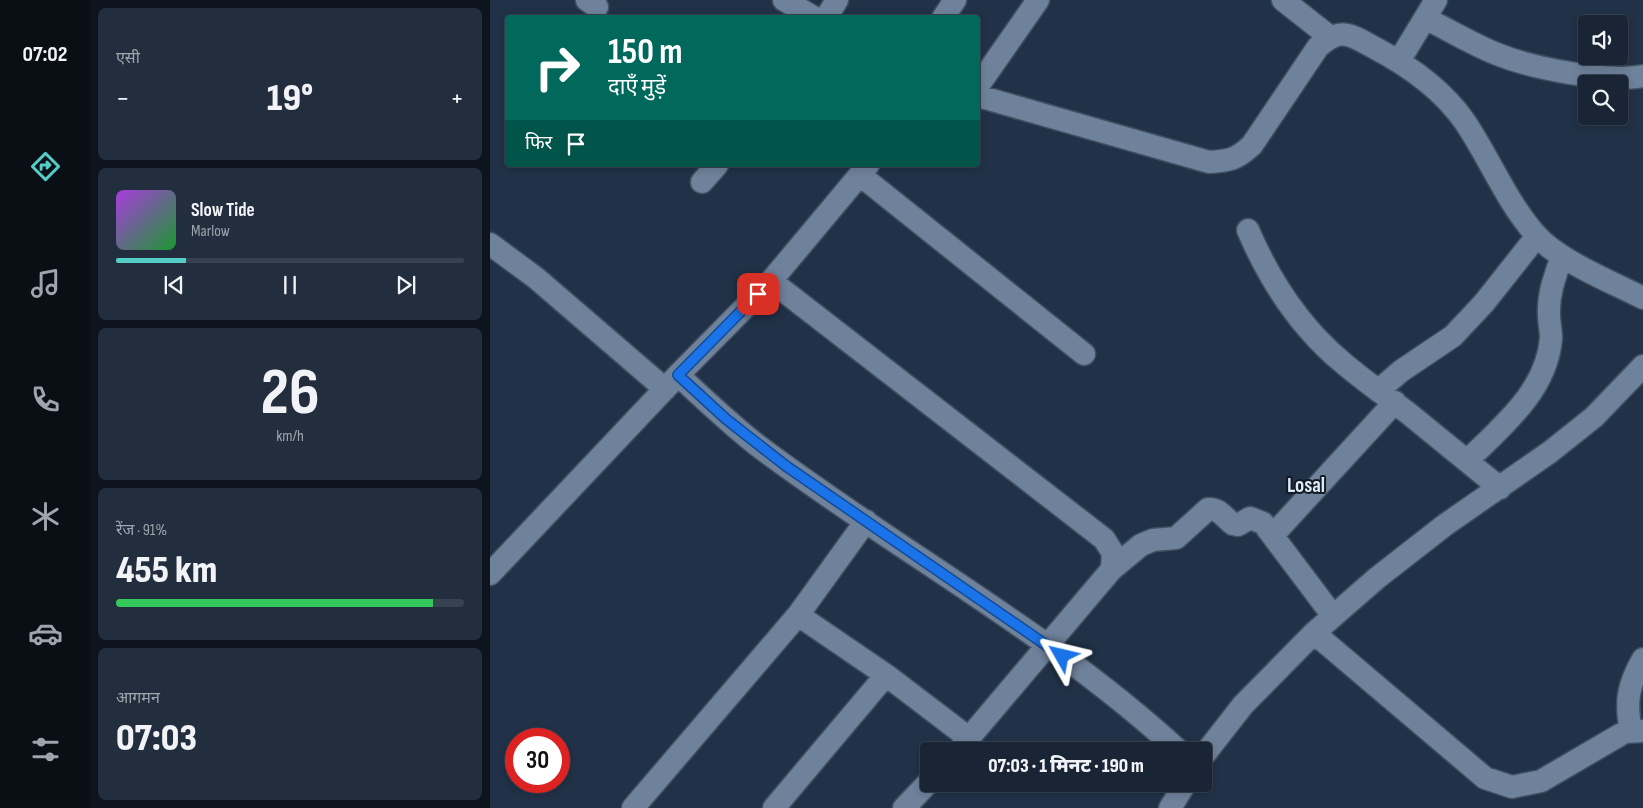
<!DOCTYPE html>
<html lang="hi">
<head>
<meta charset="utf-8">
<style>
	body { margin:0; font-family:"Sofia Sans Condensed","Noto Sans Devanagari",sans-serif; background:#222d3d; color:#f1f3f6; height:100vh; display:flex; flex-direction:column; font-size:19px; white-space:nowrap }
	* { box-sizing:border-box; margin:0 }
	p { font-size:16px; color:#9fa5ad }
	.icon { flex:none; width:28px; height:28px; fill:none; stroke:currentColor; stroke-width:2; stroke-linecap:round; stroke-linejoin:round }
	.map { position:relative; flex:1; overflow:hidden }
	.details { display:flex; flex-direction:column; gap:8px; padding:8px; background:#0e141d; width:400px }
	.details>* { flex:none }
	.banner { position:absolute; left:15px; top:15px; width:475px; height:152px; border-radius:5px; box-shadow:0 2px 8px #0003,0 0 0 1px #374250; background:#00695c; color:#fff; overflow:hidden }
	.controls { position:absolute; left:1088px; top:15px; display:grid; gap:10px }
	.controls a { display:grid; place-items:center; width:50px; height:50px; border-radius:5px; background:#192535; box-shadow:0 2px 8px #0003,0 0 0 1px #374250; font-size:25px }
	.speed { position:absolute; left:15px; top:728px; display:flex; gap:10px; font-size:25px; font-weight:700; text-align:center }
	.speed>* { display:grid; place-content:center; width:65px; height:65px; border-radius:50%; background:#192535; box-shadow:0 2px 8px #0003,0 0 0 1px #374250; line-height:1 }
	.speed .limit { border:8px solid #d22; background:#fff; color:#111 }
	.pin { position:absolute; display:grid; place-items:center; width:42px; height:42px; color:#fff; margin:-21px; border-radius:10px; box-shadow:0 2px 8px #0006 }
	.me { position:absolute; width:55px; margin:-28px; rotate:307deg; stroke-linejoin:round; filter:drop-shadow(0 0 4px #0008) }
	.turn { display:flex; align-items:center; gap:18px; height:105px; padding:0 20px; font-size:22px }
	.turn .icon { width:65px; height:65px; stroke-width:2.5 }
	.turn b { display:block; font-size:35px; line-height:42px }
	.then { display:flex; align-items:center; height:48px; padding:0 20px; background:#0003; gap:10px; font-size:19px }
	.big { font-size:38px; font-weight:800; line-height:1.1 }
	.details .tile { flex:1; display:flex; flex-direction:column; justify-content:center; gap:8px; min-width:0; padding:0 18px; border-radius:8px; background:#222d3d }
	.details .dial { align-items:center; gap:0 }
	.dial b { font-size:65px; line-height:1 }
	.song { display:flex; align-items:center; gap:15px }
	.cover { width:60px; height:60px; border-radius:8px; background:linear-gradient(135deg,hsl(280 70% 55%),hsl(130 70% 35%)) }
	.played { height:5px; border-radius:2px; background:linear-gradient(90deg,#54cdc7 20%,#374250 20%) }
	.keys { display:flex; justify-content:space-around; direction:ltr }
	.heat { display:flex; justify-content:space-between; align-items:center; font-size:28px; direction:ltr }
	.charge { height:8px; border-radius:4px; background:linear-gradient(90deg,#34c759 91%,#374250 0) }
	.trip { position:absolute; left:430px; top:742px; width:292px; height:50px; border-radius:5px; background:#192535; box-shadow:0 2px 8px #0003,0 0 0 1px #374250; font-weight:800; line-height:50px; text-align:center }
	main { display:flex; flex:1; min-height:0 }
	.dock { display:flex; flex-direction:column; width:90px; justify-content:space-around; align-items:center; background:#0a0f15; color:#9fa5ad }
	.dock .icon { width:35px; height:35px }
	.dock .active { color:#54cdc7 }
	.dock b { font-size:22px; color:#f1f3f6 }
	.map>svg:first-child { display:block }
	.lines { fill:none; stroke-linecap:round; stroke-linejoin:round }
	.minor-casing { stroke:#404f61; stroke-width:25 }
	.minor { stroke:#6f829b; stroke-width:22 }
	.route-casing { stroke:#114b97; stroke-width:12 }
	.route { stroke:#1a73e8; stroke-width:9 }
	.labels { text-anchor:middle; stroke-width:4; stroke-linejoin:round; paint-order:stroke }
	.district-label { font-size:21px; font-weight:bold; fill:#dee9f7; stroke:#111923 }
</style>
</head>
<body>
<main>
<nav class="dock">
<b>07:02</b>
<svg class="icon active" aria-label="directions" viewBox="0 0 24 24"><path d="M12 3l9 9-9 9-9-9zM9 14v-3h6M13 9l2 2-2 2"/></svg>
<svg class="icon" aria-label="music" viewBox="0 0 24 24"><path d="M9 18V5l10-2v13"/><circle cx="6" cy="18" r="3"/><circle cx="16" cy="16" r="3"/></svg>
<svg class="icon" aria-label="phone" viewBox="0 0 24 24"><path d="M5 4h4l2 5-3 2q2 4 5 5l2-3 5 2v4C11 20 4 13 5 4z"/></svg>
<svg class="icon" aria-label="climate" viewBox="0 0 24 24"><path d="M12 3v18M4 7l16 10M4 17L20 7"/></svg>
<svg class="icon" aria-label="car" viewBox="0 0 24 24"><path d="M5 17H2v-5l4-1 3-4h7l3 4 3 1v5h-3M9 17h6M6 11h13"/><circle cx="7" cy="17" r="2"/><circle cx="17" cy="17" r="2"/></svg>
<svg class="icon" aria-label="filters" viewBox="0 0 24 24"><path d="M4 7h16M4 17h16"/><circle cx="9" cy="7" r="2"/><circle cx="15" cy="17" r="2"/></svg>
</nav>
<section class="details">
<div class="tile"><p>एसी</p>
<div class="heat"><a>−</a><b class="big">19°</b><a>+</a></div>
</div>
<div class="tile">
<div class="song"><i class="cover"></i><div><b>Slow Tide</b><p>Marlow</p></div></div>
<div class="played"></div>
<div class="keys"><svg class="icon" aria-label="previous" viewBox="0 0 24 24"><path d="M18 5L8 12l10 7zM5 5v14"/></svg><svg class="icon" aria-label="pause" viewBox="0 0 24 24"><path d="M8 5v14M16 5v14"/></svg><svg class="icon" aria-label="next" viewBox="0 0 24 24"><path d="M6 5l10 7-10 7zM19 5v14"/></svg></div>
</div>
<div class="tile dial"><b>26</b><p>km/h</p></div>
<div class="tile"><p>रेंज · 91%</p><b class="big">455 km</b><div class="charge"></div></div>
<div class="tile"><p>आगमन</p><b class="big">07:03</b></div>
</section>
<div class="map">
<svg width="1153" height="808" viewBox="0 0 1153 808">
	<rect width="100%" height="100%" fill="#213147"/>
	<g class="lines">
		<g class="minor-casing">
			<path id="minor" d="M97,0L107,7
				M294,0L325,18
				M793,0L840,37
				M336,18L347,0
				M453,18L465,0
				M935,18C959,30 982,44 1007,54C1041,68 1117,83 1153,76
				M909,61L946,0
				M488,86L548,0
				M488,96L719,162C740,161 747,159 762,145L828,47C851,26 861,35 885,48C919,66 953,90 975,122C1000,159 1016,201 1046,235C1069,261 1122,282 1153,298
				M370,175L594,354
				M212,182L227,165
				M758,230C779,279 810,327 852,362C873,380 896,396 918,413C949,438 979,463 1010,488
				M0,244L46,278L175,389
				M281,281L614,539L623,553L622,569L468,751
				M188,375C214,399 239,423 267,445C406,550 561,633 689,751
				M889,390L911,371L963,336L994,303L1047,236
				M977,461C1012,426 1057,391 1061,338C1061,330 1059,322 1059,315C1058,294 1065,276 1072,256
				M783,535L905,402
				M622,569L651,545L663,540L686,538L718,509C730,508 734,518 743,524L748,525L760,518L773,523L843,616
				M0,574L188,375L281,281L378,165
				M308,615L396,675L480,739
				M824,633L995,778L1022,787L1051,781L1135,732L1153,731
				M1141,731C1135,702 1138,685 1153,659
				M714,755L753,705L824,633L887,578L955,525L1060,452L1104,417L1153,366
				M143,808L308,615L376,521
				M284,808L396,675
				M414,808L439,782
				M680,808L695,784"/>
		</g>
		<use href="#minor" class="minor"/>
	</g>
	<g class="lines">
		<g class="route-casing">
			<path id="route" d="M268,294L188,375L236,419L296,466L572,656"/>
		</g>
		<use href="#route" class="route"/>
	</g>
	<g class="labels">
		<g class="district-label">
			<text x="816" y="492">Losal</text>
		</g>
	</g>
</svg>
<div class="controls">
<a><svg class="icon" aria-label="sound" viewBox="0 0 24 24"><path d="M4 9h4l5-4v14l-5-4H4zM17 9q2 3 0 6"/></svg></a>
<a><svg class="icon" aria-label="search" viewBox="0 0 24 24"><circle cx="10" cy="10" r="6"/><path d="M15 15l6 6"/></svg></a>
</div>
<div class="speed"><div class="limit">30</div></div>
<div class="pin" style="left:268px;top:294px;background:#d93025"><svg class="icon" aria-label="arrive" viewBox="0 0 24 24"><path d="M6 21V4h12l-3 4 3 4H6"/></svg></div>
<svg class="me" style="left:572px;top:656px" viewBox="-20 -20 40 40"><path d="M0-17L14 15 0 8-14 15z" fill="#1a73e8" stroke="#fff" stroke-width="4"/></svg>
<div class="trip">07:03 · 1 मिनट · 190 m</div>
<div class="banner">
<div class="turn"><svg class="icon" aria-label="right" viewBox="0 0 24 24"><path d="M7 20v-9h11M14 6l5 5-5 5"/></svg><div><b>150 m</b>दाएँ मुड़ें</div></div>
<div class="then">फिर<svg class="icon" aria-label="arrive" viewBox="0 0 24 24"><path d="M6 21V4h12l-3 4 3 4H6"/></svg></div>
</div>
</div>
</main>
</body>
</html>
